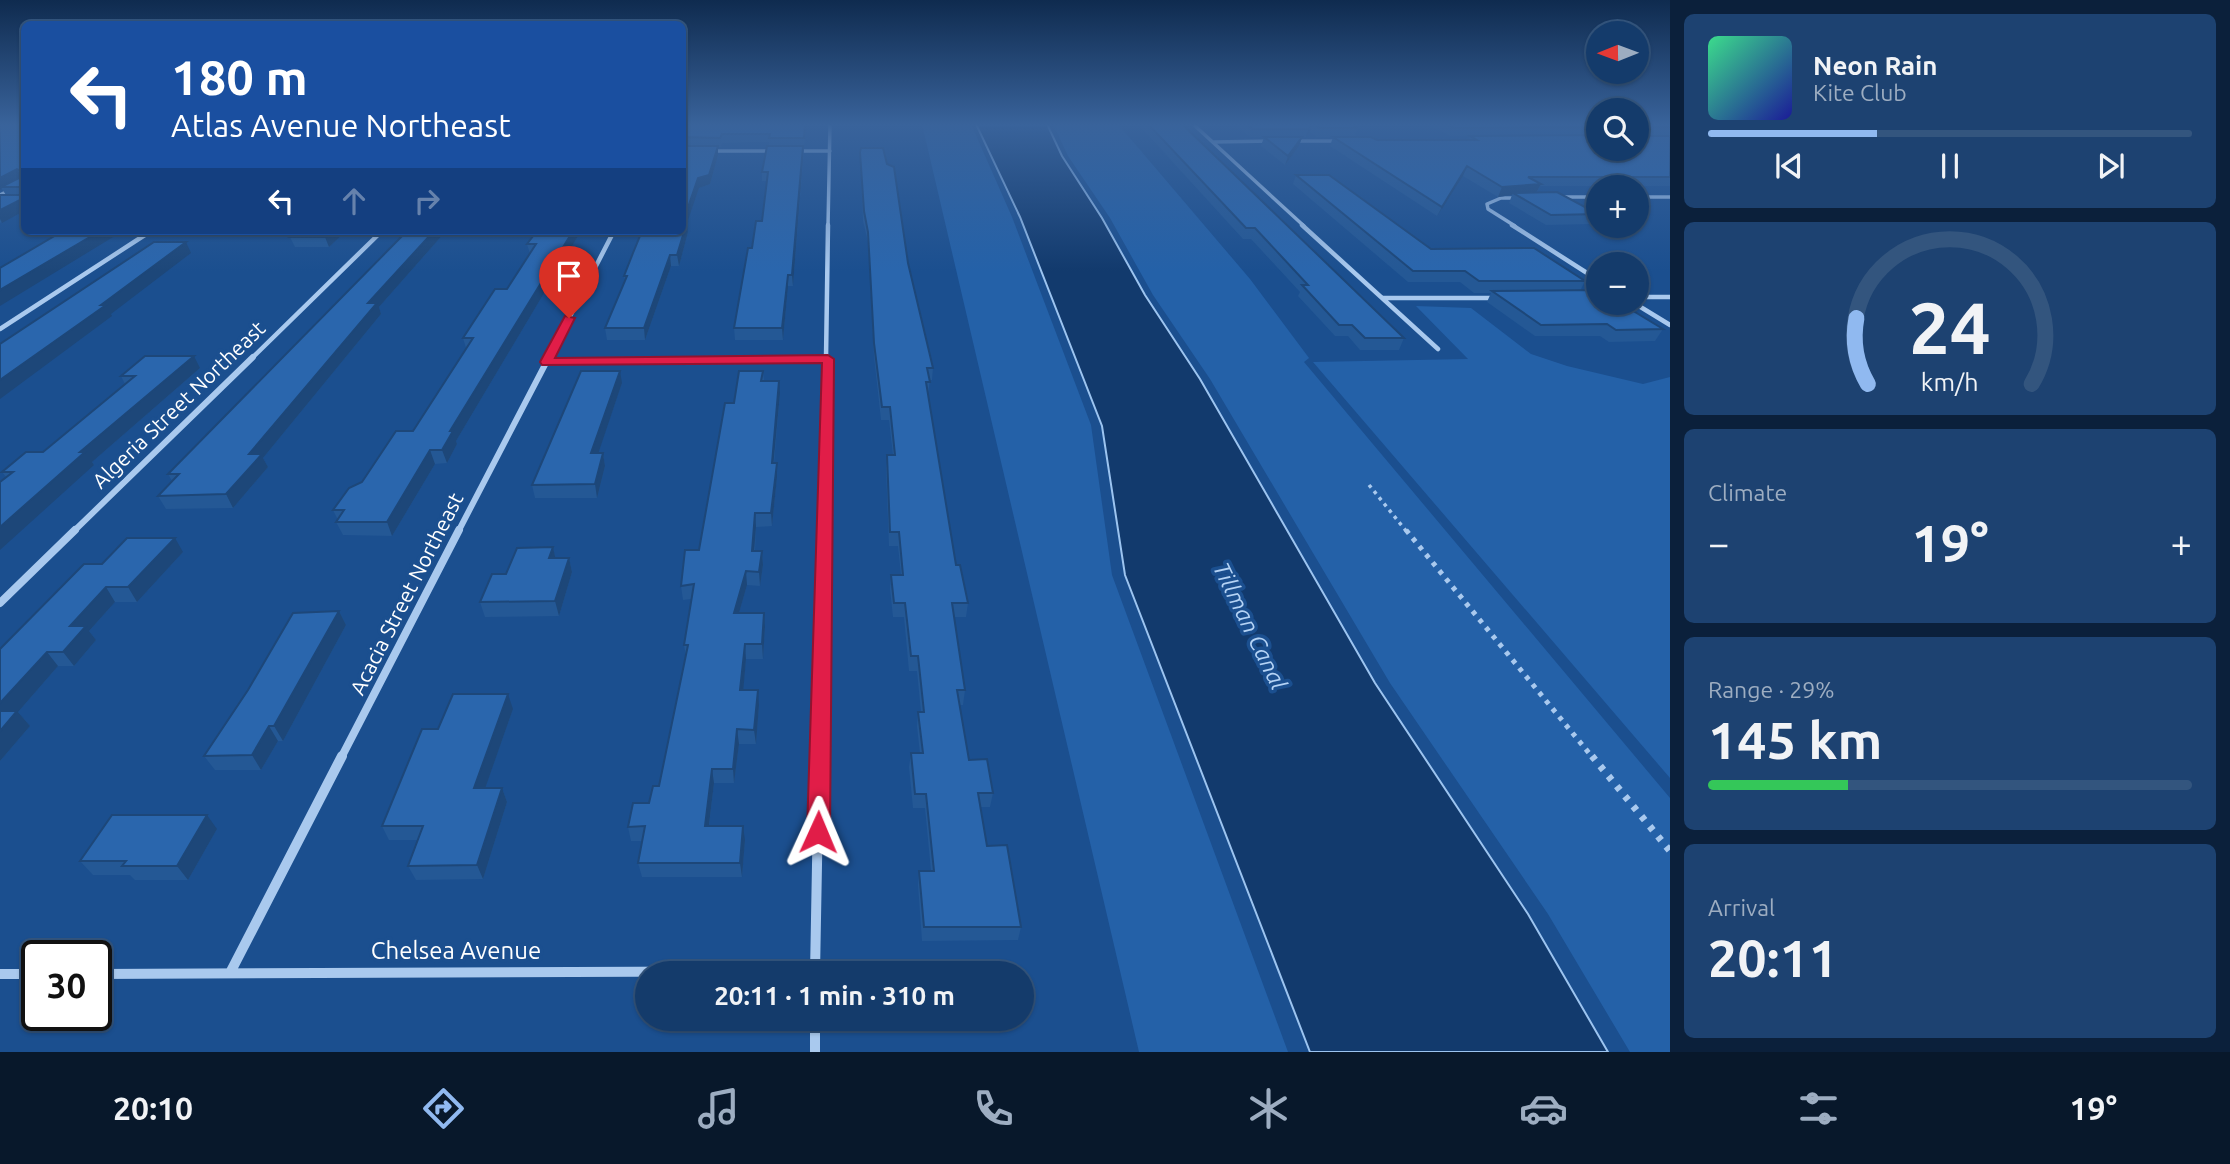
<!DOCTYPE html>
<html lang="en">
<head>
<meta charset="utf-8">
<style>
	body { margin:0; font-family:Ubuntu,sans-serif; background:#1d4271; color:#f1f3f6; height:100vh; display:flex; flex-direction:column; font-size:26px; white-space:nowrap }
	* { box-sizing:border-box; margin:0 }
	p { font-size:23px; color:#9dadc1 }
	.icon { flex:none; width:38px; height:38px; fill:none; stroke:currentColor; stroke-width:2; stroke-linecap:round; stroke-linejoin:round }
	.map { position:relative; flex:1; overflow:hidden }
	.side { display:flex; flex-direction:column; gap:14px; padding:14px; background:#0b203b; width:560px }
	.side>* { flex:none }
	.hud { position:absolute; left:21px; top:21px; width:665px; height:214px; border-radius:10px; box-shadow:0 2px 5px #0004,0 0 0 2px #33557e; background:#1a4fa0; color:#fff; overflow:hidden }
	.needle { width:46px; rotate:269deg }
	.fabs { position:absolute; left:1586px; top:21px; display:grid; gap:14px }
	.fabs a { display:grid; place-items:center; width:63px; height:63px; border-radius:50%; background:#143b6b; box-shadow:0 2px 5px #0004,0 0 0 2px #33557e; font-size:35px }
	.speed { position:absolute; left:21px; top:940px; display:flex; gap:14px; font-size:35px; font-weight:700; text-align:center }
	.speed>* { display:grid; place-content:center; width:91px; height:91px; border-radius:50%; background:#143b6b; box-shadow:0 2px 5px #0004,0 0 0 2px #33557e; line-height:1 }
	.speed .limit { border:4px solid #111; border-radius:10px; background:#fff; color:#111 }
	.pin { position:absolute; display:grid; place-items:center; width:60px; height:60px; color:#fff; margin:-72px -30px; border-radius:50% 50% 50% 0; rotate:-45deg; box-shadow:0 0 7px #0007 }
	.pin .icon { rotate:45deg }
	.me { position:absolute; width:77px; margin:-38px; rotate:1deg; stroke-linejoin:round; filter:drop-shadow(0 0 5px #0008) }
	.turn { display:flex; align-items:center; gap:24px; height:147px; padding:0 35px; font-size:32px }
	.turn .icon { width:91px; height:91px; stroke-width:2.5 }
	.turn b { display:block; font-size:49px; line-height:60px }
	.lanes { display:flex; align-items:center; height:66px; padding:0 35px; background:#0003; justify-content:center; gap:35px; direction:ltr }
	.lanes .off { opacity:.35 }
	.big { font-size:52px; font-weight:700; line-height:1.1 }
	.side .card { flex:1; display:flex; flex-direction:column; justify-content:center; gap:10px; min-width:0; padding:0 24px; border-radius:10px; background:#1d4271 }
	.side .dial { align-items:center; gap:0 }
	.dial svg { height:182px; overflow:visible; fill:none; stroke:#33557e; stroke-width:7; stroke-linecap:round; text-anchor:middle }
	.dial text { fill:#f1f3f6; stroke:none }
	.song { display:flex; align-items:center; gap:21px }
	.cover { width:84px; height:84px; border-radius:10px; background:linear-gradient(135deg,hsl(150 70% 55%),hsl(240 70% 35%)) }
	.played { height:7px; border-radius:4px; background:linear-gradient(90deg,#90b9f0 35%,#33557e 35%) }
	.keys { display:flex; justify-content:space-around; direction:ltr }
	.heat { display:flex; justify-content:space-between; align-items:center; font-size:38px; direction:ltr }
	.charge { height:10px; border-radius:5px; background:linear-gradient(90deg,#34c759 29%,#33557e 0) }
	.trip { position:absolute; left:635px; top:961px; width:399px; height:70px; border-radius:35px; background:#143b6b; box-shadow:0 2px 5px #0004,0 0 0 2px #33557e; font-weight:700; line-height:70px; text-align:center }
	.tab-bar { display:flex; height:112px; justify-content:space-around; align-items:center; background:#08182b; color:#9dadc1 }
	.tab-bar .icon { width:49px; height:49px }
	.tab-bar .on { color:#90b9f0 }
	.tab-bar b { font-size:32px; color:#f1f3f6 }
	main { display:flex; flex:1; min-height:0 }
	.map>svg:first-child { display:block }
	.green { fill:#2461a8 }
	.water { fill:#123a6d; stroke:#9cc4f0; stroke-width:2 }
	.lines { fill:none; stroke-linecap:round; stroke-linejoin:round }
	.path-far2 { stroke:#a9c9ee; stroke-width:3.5; stroke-dasharray:3.5 4.5; stroke-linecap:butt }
	.path-far1 { stroke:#a9c9ee; stroke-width:5; stroke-dasharray:4.5 6; stroke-linecap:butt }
	.path { stroke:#a9c9ee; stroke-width:7; stroke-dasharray:5 8; stroke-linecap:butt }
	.minor-far4 { stroke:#a9c9ee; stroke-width:3.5 }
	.minor-far3 { stroke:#a9c9ee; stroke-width:4.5 }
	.minor-far2 { stroke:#a9c9ee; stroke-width:6 }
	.minor-far1 { stroke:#a9c9ee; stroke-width:8 }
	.minor { stroke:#a9c9ee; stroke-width:10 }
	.wall { fill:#245895 }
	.shaded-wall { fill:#1d4779 }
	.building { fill:#2a66ad; stroke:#1d4779; stroke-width:2 }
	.route { fill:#e11d48; stroke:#92132f; stroke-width:2 }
	.labels { text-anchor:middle; stroke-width:7; stroke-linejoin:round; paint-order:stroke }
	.street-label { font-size:21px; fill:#fff; stroke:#1b4f8f }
	.water-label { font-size:23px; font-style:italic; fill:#b5d3f5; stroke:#1b4f8f }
	.near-street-label { font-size:24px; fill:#fff; stroke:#1b4f8f }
</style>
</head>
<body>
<main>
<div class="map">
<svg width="1670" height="1052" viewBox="0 0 1670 1052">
	<rect width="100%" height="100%" fill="#1b4f8f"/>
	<path class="green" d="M922,124H971L1012,217L1091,425L1112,575L1288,1052H1139Z
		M1053,124H1118L1250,279L1309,358L1304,362L1670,798V1052H1630L1548,914L1390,683L1210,379L1153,295L1110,218L1068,156Z
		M1416,306L1471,308L1531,354L1567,366L1643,384L1670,377V778L1313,362L1468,359Z"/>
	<path class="water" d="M976,124H1047L1062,156L1102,218L1145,295L1200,379L1375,683L1528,914L1608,1052H1310L1125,575L1102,426L1020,217Z"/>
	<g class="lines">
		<path class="path-far2" d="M1369,485L1407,532"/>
		<path class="path-far1" d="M1406,530L1593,758"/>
		<path class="path" d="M1592,756L1670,851"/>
		<path class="minor-far4" d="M1193,124L1304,226
			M1294,141H1341
			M1213,142L1271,141
			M711,151H773
			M795,151H830
			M0,195L24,183
			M1560,197H1598
			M1636,197H1670
			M828,226L830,124
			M1515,226L1488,209L1487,204L1501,198H1520"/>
		<path class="minor-far3" d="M1302,225L1438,349
			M1512,225L1598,280
			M1636,297H1670
			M1383,298H1497
			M1634,303L1670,325
			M0,329L151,231
			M251,359L382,231
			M548,359L614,231
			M826,359L828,225"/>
		<path class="minor-far2" d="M547,362L828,359
			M73,532L253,357
			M458,532L549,357
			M823,532L826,357"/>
		<path class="minor-far1" d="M0,603L75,530
			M341,758L459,530
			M819,758L823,530"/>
		<path class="minor" d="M230,973L342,756
			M815,973L819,756
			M0,974H37
			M96,974L815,971
			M815,1018V1052"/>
	</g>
	<path class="wall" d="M24,124V211L0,223V195H6L2,189L0,190Z
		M682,124H806L793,286H788L783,340H735L734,328L752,248L762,221L767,181H762V172L769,146V142L722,143L721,147H718V155L710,184L699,188L687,222L688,232L679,266H671L645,340H607L605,328L625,280L624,276L682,146H714L682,145Z
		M1138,124H1182L1404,338L1399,350H1360L1348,336H1335L1298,296L1300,292L1251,239H1243Z
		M1233,124H1351L1357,128L1355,137H1317L1310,132L1306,137H1302L1299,146L1285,165L1261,146L1264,137H1250Z
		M1427,124H1598V149L1636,124H1670V186H1540L1537,192L1598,214L1593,224L1546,225L1509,203L1512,195L1498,197L1463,176L1437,216L1330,146L1333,137L1377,140H1468L1470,136H1501H1450Z
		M860,152L908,263L933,368L932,380H930L928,394L956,565L968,603L966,617H954L965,690L963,705H959L969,760L993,793L990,807H980L987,846L1021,927L1018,940L922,941L918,885L919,871H931L925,808H913L909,767L911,753H920L917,726L918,712H921L917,671H909L904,617H893L890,589L891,575H901L898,546H889L886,469L887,455H893L889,420H881L874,356L868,242L863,221Z
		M1296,175L1431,249L1585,281L1580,291L1663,329L1655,341L1609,342L1600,336H1535L1487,302L1491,293H1474L1460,282H1408L1293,184Z
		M346,231L329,247H295L290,237Z
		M407,231H446L379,307L381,314L263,458L268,467L233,508L166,509L158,496L172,481L168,474Z
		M581,231L456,441L457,444L447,463L435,464L392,536L343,535L336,522L338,520L333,510L413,431L466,348L463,338L507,289L530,254L527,244Z
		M200,368L92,462L94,465L6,477L2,472L43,452L125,384L121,376Z
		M763,371L764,381L780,394L774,463L777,477L772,526L756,527L755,551H762L763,565L760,586L747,585L739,613H764L765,627L763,659H746L743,690L759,705L756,744H739L734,783H714L709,826L745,840L742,877H642L638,863L642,841H631L628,827L649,803L659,786L686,656L684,645L691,599L683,600L681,586L699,550L734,403Z
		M622,383L598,453H603L605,466L597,498H535L532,485Z
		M553,547L555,558H569L572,572L559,616L485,617L480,602L506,574Z
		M183,552L137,602H115L89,631L96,640L74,666H58L18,712L30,726L0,761V649L102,564Z
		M339,611L346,625L283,741H278L261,770H215L204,756Z
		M513,709L485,788H502L507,802L483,879L416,880L408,866L418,840H389L382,826L438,729Z
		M217,829L188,880H135L130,875H93L80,861Z"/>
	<path class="shaded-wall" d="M1312,124L1310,132L1306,137L1308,129Z
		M1302,137L1299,146L1285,165L1288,156Z
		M718,146V155L710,184L699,188L684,232L683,222L698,178Z
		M803,146V155L793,286L792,275Z
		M1467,166L1463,176L1437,216L1442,207Z
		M17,169L23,179L1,187L2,189L0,190V178Z
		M1541,184L1536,193H1513L1512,195L1498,197L1502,187Z
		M24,198V211L2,223L0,219V210Z
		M687,222L688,232L679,266L677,255Z
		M100,231H123L0,306V290Z
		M331,231H346L329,247L325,237Z
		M434,231H446L379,307L381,314L263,458L268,467L233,508L226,494L249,454L368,303Z
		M573,231H581L456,441L457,444L447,463L442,450L450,431Z
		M186,242L191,253L111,314L112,316L0,399V380Z
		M670,255L671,266L645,340L644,328Z
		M788,275V286L783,340L782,328Z
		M194,356L200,368L92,462L94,465L0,550V527L80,452Z
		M620,371L622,383L594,466L591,453Z
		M779,381L780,394L772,477V463Z
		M430,450L435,464L392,536L387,522Z
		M603,453L605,466L597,498L595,484Z
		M777,463V477L772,526L771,513Z
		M755,513L756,527L753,565L752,551Z
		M175,538L183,552L137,602L128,587Z
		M553,547L556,561L549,558Z
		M762,551L763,565L760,586L759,572Z
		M569,558L572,572L559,616L555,601Z
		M746,571L747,585L735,627L734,613Z
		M106,587L115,602L89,631L96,640L74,666L63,652L70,626Z
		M339,611L346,625L283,741L274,726Z
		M764,613L765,627L763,659L762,644Z
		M745,644L746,659L742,705L740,690Z
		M47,652L58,666L18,712L30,726L0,761V703Z
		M758,690L759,705L756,744L754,730Z
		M508,694L513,709L480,803L474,788Z
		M269,726L278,741L261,770L252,755Z
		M737,729L739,744L734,783L733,769Z
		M712,769L714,783L707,841L705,826Z
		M502,788L507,802L483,879L477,865Z
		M207,815L217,829L188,880L177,866Z
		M743,826L745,840L742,877L740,863Z"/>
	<path class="building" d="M0,124H24V198L0,210V195H20L23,191L20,187H1L21,177L23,172L17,169L0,178Z
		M682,124H805L804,138H769L770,134H722L720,138L682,137Z
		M1148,124H1182L1404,338H1365L1352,325H1339L1302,285H1308L1255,228H1246Z
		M1246,124H1312L1308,129H1253Z
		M1314,124H1351L1357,128H1320Z
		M1446,124H1598V127L1454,128Z
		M1636,124H1670V127H1641L1636,131L1640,136H1670V177H1528L1541,184L1502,187L1467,166L1442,207L1333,137H1371L1377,140H1477L1470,136L1598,135V149H1636Z
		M1264,137H1302L1288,156Z
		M682,146H718L709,175L698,178L683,222H687L677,255H670L644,328H605L627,276H624L633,253L642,231H682Z
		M767,146H803L792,275H788L782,328H734L748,248H752L756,221H762L768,172H762Z
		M861,148H883L887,164L894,167L908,263L933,368H927L930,382H926L956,565H960L968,603H952L965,690H957L969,760L987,759L993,793H978L987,846L1007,845L1021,927H924L919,871H934L926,794H915L911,753H923L918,712H924L918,656H911L905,603H894L891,575H903L899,532H890L887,455H895L890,407H882L874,343L868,232L864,211L860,152Z
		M1296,175H1329L1431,249L1534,248L1585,281H1479L1465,271H1413Z
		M1557,192L1598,214L1551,215L1513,193Z
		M63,231H100L0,290V268Z
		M298,231H331L325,237H290Z
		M407,231H434L368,303H377L249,454H262L226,494L158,496L179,474H168Z
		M537,231H573L450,431H453L442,450H430L387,522H336L344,510H333L349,488L362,482L396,431H413L473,338H463L495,289H507L536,244H527Z
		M154,242H186L101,305H106L0,380V344Z
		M1598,290V303H1620L1663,329L1616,330L1607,324L1541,325L1492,291Z
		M145,356H194L80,452H85L0,527V482L13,472H2L26,452H43L135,376H121Z
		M581,371H620L591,453H603L595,484L532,485Z
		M739,371H763L761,381H779L772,463H777L771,513H755L752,551H762L759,572L746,571L734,613H764L762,644H745L740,690H758L754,730L737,729L733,769H712L705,826H743L740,863H638L645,826L628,827L633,803H649L653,786H659L688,645H684L694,584L681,586L685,550H699L725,403H734Z
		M127,538H175L128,587H106L70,626H86L63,652H47L0,703V649L84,564H102Z
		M553,547L549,558H569L555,601L480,602L492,574H506L517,548Z
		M339,611L274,726H269L252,755L204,756L248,690L293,613Z
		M453,694H508L474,788H502L477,865L408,866L423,826H382L422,729H438Z
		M0,711H17L0,731Z
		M112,815H207L177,866H122L126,861H80Z"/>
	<linearGradient id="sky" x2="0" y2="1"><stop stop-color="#0f2b4f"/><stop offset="0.46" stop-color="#39639b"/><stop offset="1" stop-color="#39639b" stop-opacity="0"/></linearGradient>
	<rect width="1670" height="271" fill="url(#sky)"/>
	<path class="route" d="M565,316L575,318L555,358L828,355L834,359L830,832L826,839L818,842L810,839L807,832L822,363L542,365L540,362Z"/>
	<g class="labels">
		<g class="street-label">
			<text transform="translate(179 405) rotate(-44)" y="7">Algeria Street Northeast</text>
			<text transform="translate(407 594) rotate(-63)" y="7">Acacia Street Northeast</text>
		</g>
		<g class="water-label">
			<text transform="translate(1250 626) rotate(64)" y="8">Tillman Canal</text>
		</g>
		<g class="near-street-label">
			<text x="456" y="959">Chelsea Avenue</text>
		</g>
	</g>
</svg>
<div class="fabs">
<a><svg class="needle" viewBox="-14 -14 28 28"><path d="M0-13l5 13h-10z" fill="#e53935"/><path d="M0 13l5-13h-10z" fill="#9dadc1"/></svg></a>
<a><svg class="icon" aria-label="search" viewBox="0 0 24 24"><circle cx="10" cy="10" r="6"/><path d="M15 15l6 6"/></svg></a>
<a>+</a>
<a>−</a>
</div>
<div class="speed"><div class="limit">30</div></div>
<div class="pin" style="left:569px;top:318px;background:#d93025"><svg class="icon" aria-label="arrive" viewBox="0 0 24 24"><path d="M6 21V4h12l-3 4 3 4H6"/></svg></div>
<svg class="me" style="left:818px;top:832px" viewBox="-20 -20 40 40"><path d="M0-17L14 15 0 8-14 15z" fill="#e11d48" stroke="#fff" stroke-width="4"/></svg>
<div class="trip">20:11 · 1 min · 310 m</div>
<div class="hud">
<div class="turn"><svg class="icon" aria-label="left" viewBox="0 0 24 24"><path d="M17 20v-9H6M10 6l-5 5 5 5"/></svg><div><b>180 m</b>Atlas Avenue Northeast</div></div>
<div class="lanes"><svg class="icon" aria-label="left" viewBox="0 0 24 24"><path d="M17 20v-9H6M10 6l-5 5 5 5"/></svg><svg class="icon off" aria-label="ahead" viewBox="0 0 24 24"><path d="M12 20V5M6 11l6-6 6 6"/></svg><svg class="icon off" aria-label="right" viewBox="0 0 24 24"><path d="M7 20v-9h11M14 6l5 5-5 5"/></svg></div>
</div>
</div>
<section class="side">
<div class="card">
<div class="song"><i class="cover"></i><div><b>Neon Rain</b><p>Kite Club</p></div></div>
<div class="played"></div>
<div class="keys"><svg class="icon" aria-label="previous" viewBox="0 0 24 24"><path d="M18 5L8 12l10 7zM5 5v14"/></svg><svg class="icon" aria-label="pause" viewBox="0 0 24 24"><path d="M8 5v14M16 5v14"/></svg><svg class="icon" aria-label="next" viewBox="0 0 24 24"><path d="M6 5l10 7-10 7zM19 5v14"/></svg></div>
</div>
<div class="card dial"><svg viewBox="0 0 100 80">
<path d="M14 69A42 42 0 1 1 86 69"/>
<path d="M14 69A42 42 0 0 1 9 40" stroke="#90b9f0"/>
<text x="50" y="56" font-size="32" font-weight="700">24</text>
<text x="50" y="72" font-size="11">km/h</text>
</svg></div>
<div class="card"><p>Climate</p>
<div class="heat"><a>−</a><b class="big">19°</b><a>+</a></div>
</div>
<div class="card"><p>Range · 29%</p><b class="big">145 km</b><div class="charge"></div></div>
<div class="card"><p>Arrival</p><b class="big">20:11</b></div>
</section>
</main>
<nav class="tab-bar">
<b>20:10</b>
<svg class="icon on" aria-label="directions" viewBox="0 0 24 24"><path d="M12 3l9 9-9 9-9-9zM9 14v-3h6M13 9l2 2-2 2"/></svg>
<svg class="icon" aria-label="music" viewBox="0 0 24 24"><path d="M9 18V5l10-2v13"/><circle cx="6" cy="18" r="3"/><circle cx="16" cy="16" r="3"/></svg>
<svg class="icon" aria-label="phone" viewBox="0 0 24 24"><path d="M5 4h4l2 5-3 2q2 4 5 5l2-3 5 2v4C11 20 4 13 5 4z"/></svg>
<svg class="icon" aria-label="climate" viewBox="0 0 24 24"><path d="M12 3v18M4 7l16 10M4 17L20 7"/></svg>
<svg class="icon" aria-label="car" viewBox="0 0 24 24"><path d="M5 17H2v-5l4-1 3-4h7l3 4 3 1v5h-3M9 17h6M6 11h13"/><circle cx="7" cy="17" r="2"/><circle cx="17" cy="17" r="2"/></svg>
<svg class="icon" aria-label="filters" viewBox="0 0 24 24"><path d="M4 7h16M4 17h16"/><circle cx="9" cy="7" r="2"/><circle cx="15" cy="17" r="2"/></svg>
<b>19°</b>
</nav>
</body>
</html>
